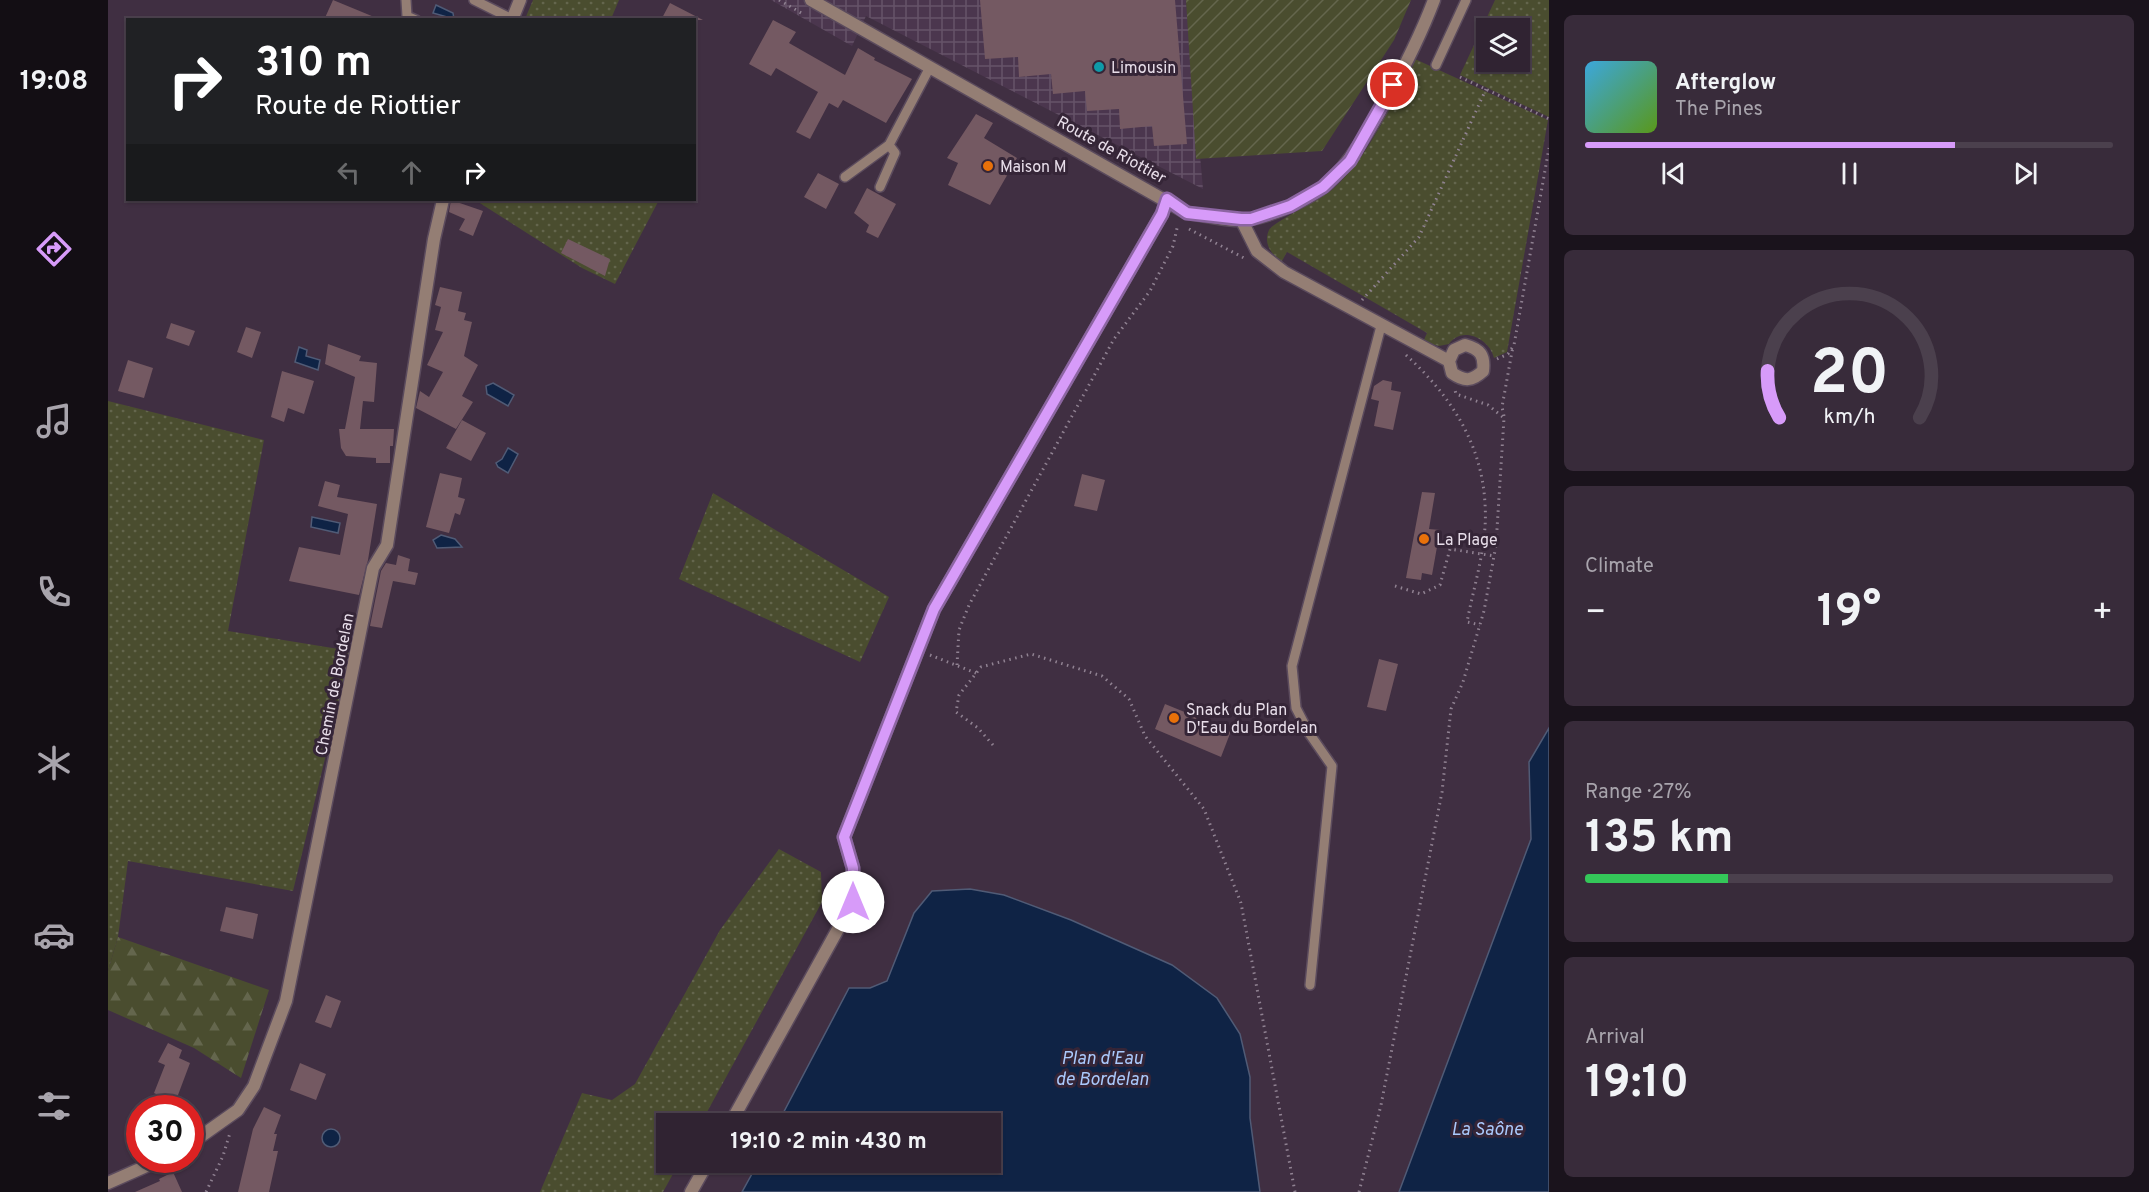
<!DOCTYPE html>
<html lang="en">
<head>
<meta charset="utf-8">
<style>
	body { margin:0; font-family:Overpass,sans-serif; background:#382b3a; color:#f1f3f6; height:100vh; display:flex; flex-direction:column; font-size:22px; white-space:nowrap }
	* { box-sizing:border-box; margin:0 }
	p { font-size:20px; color:#a8a4ac }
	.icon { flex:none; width:33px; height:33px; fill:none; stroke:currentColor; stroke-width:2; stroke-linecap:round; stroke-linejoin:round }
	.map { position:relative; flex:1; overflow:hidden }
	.panel { display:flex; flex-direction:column; gap:15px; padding:15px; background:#1a131c; width:600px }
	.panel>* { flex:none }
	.top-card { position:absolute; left:18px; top:18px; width:570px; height:183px; border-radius:0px; box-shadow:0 2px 4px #0004,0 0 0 2px #4b404d; background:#202124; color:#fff; overflow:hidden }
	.tools { position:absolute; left:1368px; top:18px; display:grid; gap:12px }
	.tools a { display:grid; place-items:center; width:54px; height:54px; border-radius:0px; background:#302332; box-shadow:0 2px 4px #0004,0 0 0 2px #4b404d; font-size:30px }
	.speed { position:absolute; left:18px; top:1095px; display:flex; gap:12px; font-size:30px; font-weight:700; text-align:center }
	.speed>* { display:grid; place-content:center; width:78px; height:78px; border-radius:50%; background:#302332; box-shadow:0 2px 4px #0004,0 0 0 2px #4b404d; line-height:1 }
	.speed .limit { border:9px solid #d22; background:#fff; color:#111 }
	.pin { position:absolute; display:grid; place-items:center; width:51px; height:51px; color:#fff; margin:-26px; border:3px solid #fff; border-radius:50%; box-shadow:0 2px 6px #0007 }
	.me { position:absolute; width:66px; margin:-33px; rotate:0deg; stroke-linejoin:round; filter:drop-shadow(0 0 4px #0008) }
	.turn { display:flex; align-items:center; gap:21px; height:126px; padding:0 30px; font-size:27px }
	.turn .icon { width:78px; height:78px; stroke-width:2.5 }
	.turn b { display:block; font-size:42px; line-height:51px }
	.lanes { display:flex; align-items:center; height:57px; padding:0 30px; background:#0003; justify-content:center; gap:30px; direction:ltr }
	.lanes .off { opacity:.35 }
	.big { font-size:45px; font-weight:700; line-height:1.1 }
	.panel .tile { flex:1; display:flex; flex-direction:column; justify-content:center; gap:9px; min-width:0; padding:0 21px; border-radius:9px; background:#382b3a }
	.panel .dial { align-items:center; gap:0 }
	.dial svg { height:156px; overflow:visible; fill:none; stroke:#4b404d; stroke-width:7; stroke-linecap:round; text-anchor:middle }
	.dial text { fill:#f1f3f6; stroke:none }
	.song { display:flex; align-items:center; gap:18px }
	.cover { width:72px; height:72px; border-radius:9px; background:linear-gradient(135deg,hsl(200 70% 55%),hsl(90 70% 35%)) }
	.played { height:6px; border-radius:3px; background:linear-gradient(90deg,#d79bf9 70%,#4b404d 70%) }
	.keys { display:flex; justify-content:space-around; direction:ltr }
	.heat { display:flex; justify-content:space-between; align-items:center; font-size:33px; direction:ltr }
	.charge { height:9px; border-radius:4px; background:linear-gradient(90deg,#34c759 27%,#4b404d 0) }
	.trip { position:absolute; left:548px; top:1113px; width:345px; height:60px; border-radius:0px; background:#302332; box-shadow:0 2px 4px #0004,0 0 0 2px #4b404d; font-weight:700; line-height:60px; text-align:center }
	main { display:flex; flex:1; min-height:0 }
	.menu { display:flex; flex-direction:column; width:108px; justify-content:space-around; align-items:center; background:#130e14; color:#a8a4ac }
	.menu .icon { width:42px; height:42px }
	.menu .current { color:#d79bf9 }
	.menu b { font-size:27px; color:#f1f3f6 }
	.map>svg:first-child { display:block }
	.industrial { fill:url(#industrial-grid) }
	.grass { fill:url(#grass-dots); fill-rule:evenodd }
	.forest { fill:url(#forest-firs) }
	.garden { fill:url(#garden-furrows) }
	.water { fill:#0f2345; stroke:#505b76; stroke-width:1.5 }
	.building { fill:#745962 }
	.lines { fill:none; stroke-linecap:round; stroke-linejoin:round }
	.lane-casing { stroke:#5b4b5d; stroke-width:12 }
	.street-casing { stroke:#5b4b5d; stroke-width:15 }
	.path { stroke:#908292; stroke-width:3; stroke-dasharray:1.5 4.5; stroke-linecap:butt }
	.lane { stroke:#947e74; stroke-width:9 }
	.street { stroke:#947e74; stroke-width:12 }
	.route-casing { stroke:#8c65a2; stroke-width:15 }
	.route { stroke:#d79bf9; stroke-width:10 }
	.culture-dot { fill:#0f9aa8; stroke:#352537; stroke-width:2 }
	.food-dot { fill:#e8710a; stroke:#352537; stroke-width:2 }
	.labels { text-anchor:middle; stroke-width:6; stroke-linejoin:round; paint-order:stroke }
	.poi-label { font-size:16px; fill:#e8deea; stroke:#352537; text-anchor:start }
	.street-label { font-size:16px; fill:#e8deea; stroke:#352537 }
	.water-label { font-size:18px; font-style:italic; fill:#aac9fc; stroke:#352537 }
</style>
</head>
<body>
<main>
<nav class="menu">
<b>19:08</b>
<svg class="icon current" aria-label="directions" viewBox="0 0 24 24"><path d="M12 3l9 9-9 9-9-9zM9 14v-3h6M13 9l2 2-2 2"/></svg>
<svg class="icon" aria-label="music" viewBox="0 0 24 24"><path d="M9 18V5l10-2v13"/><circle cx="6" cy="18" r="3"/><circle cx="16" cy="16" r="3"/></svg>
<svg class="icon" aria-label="phone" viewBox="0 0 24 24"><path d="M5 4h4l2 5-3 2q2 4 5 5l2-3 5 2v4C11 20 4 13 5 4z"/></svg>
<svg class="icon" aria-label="climate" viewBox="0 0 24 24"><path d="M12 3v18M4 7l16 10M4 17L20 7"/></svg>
<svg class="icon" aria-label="car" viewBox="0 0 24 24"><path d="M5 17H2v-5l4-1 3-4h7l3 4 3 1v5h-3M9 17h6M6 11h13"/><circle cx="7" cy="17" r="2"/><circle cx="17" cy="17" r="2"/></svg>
<svg class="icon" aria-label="filters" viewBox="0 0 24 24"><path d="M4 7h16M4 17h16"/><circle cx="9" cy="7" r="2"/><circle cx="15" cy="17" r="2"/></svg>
</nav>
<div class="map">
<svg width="1441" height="1192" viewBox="0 0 1441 1192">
	<defs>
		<pattern id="industrial-grid" width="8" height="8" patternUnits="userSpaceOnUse" patternTransform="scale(1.5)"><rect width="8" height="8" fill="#4b364e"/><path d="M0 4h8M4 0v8" fill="none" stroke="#655368"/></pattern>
		<pattern id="grass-dots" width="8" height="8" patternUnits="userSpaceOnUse" patternTransform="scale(1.5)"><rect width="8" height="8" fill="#4a4d2f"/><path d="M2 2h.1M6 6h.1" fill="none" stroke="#64664d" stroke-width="1.8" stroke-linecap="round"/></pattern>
		<pattern id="forest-firs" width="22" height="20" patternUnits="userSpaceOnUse" patternTransform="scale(1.5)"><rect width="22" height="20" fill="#4a4d2f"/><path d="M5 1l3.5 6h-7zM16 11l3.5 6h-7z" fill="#64664d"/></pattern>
		<pattern id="garden-furrows" width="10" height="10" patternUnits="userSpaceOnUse" patternTransform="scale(1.5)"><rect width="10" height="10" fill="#4a4d2f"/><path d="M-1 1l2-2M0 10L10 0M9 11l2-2" fill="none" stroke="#64664d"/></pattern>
	</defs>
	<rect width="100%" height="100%" fill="#402f42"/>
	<path class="industrial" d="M663,0H1078L1095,189L758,16L744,46Z"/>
	<path class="grass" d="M425,0H511L503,19H417Z
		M1387,0H1441V117L1352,75ZM1378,28H1412V62H1378Z
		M1307,59L1440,120L1399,352L1386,358C1382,339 1354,325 1341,344L1331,346L1315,342L1319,333L1179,252L1174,261C1163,255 1155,243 1161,230C1165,222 1213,200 1226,188C1263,154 1284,102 1307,59Z
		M367,200H551L507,284L474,268Z
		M0,401L156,440L120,631L243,651L185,891L20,861L10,937L0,971Z
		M605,493L781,597L752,662L571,579Z
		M671,849L713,872L714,902L593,1123L558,1124V1162L571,1163L555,1192H432L474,1093L504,1100L527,1084L612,930Z"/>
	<path class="forest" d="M10,937L161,990L133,1078L86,1048L0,1010V971Z"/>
	<path class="garden" d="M1078,0H1303L1286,40L1214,151L1088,159Z"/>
	<path class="water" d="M328,5L345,13L346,19L325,13Z
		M191,347L199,350L198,356L212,360L210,370L187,362Z
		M385,383L406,395L400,406L379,394L378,386Z
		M400,448L410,454L400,473L390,467L388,463L394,459Z
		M204,517L232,523L230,533L203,527Z
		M333,535L347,539L354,547L329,548L325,540Z
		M1441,728V1192H1291L1423,839L1421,762Z
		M862,889L896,895L963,920L1064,965L1109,998L1132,1034L1142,1077V1118L1152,1192H634L650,1163L882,1162V1124L670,1123L741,988H762L779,981L806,913L824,891Z
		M214 1138a9 9 0 1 1 18 0a9 9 0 1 1-18 0Z"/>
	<path class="building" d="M225,0L271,19V20H216Z
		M872,0H1067L1079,144L1046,146L1044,126L1012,129L1011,109L979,111L977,91L945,94L943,74L911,77L910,57L877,59Z
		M562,3L595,20H553Z
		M665,20L688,32L681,43L737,75L750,48L767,58L766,60L804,79L778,123L735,100L730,108L721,103L702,139L688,132L710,92L668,68L663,76L641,64Z
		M868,114L885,123L876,138L909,158L882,205L840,185L850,163L839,158Z
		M710,173L731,184L718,209L696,197Z
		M759,188L788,204L770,238L758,232L761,225L746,213Z
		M343,200L375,211L365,236L351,230L357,219L341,212Z
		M460,239L502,259L497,276L453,253Z
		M332,287L354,292L350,311L358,313L356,320L364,322L356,356L370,365L354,396L365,402L348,429L308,408L312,391L321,397L335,372L319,365L335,332L327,330L333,307L327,305Z
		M63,323L87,331L81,346L58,338Z
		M138,327L153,332L144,358L129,352Z
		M220,344L253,356L251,361L269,363L266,402L255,401L252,429H286L285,446H282V463H268V458L238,456L233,448L231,429H237L247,377L217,364Z
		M20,360L45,368L36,398L10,391Z
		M174,371L206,381L196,414L180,408L176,422L163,417Z
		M1275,380L1284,382L1283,390L1293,392L1285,430L1266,426L1271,401L1263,399L1266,386Z
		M354,420L378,433L363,461L338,448Z
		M332,473L354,478L350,497L357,499L352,515L347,513L341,533L318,527Z
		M974,474L997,480L989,511L966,506Z
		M217,481L232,485L229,497L269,504L260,560L251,595L181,581L191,547L232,555L240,514L210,506Z
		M1314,492L1327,493L1321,529L1332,530L1324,575L1314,573L1313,580L1298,578Z
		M290,555L302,559L300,571L310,573L307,585L285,581L274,628L262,626L273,571L278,563L288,565Z
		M1271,659L1290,664L1278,711L1259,707Z
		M1057,704L1123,731L1113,757L1047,729Z
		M118,907L150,914L145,939L112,931Z
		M218,995L233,1001L223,1028L207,1022Z
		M60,1043L74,1050L71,1058L82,1063L67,1103L46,1093L57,1065L50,1062Z
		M192,1063L218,1074L208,1100L182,1090Z
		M156,1107L173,1115L166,1134H169L165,1151H170L161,1192H130L145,1129Z
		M65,1172L74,1192H27L52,1181L51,1179Z"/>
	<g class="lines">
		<g class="lane-casing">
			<path id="lane" d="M298,0L299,16L308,20
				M366,0L404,19
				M1328,65L1358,0
				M737,177L781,145L822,67
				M772,187L787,153L781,145
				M1202,985L1224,766L1201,733L1188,708L1184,666L1273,326"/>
		</g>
		<g class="street-casing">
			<path id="street" d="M703,0L1079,213C1099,215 1124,223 1143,219C1167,214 1195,202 1214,188C1252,161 1309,45 1326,0
				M404,20L412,0
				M1133,219L1149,251L1176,272L1341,361L1344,373C1357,382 1364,381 1375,371C1377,355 1372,349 1357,345L1346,350L1341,361
				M622,1124L745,902V868L736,837L826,609L1054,214L1059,199
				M82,1144L130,1110L146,1086L178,1001L265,568L279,545L326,239L335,200
				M0,1183L52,1160
				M583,1192L600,1162"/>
		</g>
		<path class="path" d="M671,0L695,14
			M1352,77L1441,119
			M1081,229L1136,258
			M1254,300L1311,237L1378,89
			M1298,355C1342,395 1374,443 1377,504C1380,543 1366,585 1359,622L1372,625
			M1389,359L1400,354L1406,345L1441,148
			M1396,416L1394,407L1405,346
			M1287,586L1313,594L1332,585L1342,549L1386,556
			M822,655L868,673
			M849,665L851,630L861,605L1006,339L1042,291L1065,246L1070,224
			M885,745L870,728L848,712L851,695L873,667L923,654L994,676L1021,699L1037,736L1096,809L1133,903L1187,1192
			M98,1192L115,1156L122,1133
			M1251,1192L1273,1105L1334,792L1343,709L1355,682L1376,611L1388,545L1396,418L1380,405L1348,394L1347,390"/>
		<use href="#lane" class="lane"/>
		<use href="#street" class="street"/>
	</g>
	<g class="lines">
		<g class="route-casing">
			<path id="route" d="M745,902V868L736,837L826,609L1054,214L1059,199L1079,213L1133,219H1143L1182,206L1215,187L1242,161L1285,85"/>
		</g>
		<use href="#route" class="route"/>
	</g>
	<circle class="culture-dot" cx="991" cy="67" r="6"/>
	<g class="food-dot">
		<circle cx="880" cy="166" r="6"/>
		<circle cx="1316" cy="539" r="6"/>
		<circle cx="1066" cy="718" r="6"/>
	</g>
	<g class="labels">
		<g class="poi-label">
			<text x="1003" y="73">Limousin</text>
			<text x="892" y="172">Maison M</text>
			<text x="1328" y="545">La Plage</text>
			<text x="1078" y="715">Snack du Plan<tspan x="1078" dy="18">D'Eau du Bordelan</tspan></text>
		</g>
		<g class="street-label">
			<text transform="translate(1004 149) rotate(29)" y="6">Route de Riottier</text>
			<text transform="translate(226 684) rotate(-79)" y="6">Chemin de Bordelan</text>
		</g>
		<g class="water-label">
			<text x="994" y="1064">Plan d'Eau<tspan x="994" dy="21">de Bordelan</tspan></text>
			<text x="1379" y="1135">La Saône</text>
		</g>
	</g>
</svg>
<div class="tools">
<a><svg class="icon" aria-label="layers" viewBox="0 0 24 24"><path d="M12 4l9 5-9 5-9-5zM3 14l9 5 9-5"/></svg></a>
</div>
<div class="speed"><div class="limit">30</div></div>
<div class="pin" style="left:1285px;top:85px;background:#d93025"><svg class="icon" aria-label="arrive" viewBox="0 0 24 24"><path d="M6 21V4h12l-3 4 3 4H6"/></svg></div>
<svg class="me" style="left:745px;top:902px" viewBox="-20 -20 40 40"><circle r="19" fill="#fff"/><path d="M0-13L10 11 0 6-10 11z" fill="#d79bf9"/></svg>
<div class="trip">19:10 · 2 min · 430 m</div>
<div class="top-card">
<div class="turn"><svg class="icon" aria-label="right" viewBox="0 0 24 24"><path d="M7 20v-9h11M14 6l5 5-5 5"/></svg><div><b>310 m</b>Route de Riottier</div></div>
<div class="lanes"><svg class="icon off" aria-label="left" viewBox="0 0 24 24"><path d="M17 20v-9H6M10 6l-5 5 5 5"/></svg><svg class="icon off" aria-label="ahead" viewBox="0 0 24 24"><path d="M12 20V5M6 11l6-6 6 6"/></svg><svg class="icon" aria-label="right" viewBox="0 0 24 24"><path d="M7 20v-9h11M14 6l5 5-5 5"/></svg></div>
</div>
</div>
<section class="panel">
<div class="tile">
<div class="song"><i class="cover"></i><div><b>Afterglow</b><p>The Pines</p></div></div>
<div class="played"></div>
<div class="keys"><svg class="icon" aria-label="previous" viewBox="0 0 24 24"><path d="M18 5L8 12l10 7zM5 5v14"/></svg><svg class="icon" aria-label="pause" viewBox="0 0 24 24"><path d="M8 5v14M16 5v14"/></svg><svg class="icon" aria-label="next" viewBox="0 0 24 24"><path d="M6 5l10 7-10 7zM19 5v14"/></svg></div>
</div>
<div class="tile dial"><svg viewBox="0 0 100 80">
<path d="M14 69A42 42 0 1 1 86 69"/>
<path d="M14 69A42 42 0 0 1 8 45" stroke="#d79bf9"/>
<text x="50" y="56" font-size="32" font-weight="700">20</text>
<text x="50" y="72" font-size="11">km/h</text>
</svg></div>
<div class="tile"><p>Climate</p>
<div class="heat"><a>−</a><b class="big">19°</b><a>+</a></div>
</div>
<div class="tile"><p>Range · 27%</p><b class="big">135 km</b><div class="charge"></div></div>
<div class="tile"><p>Arrival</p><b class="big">19:10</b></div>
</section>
</main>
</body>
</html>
